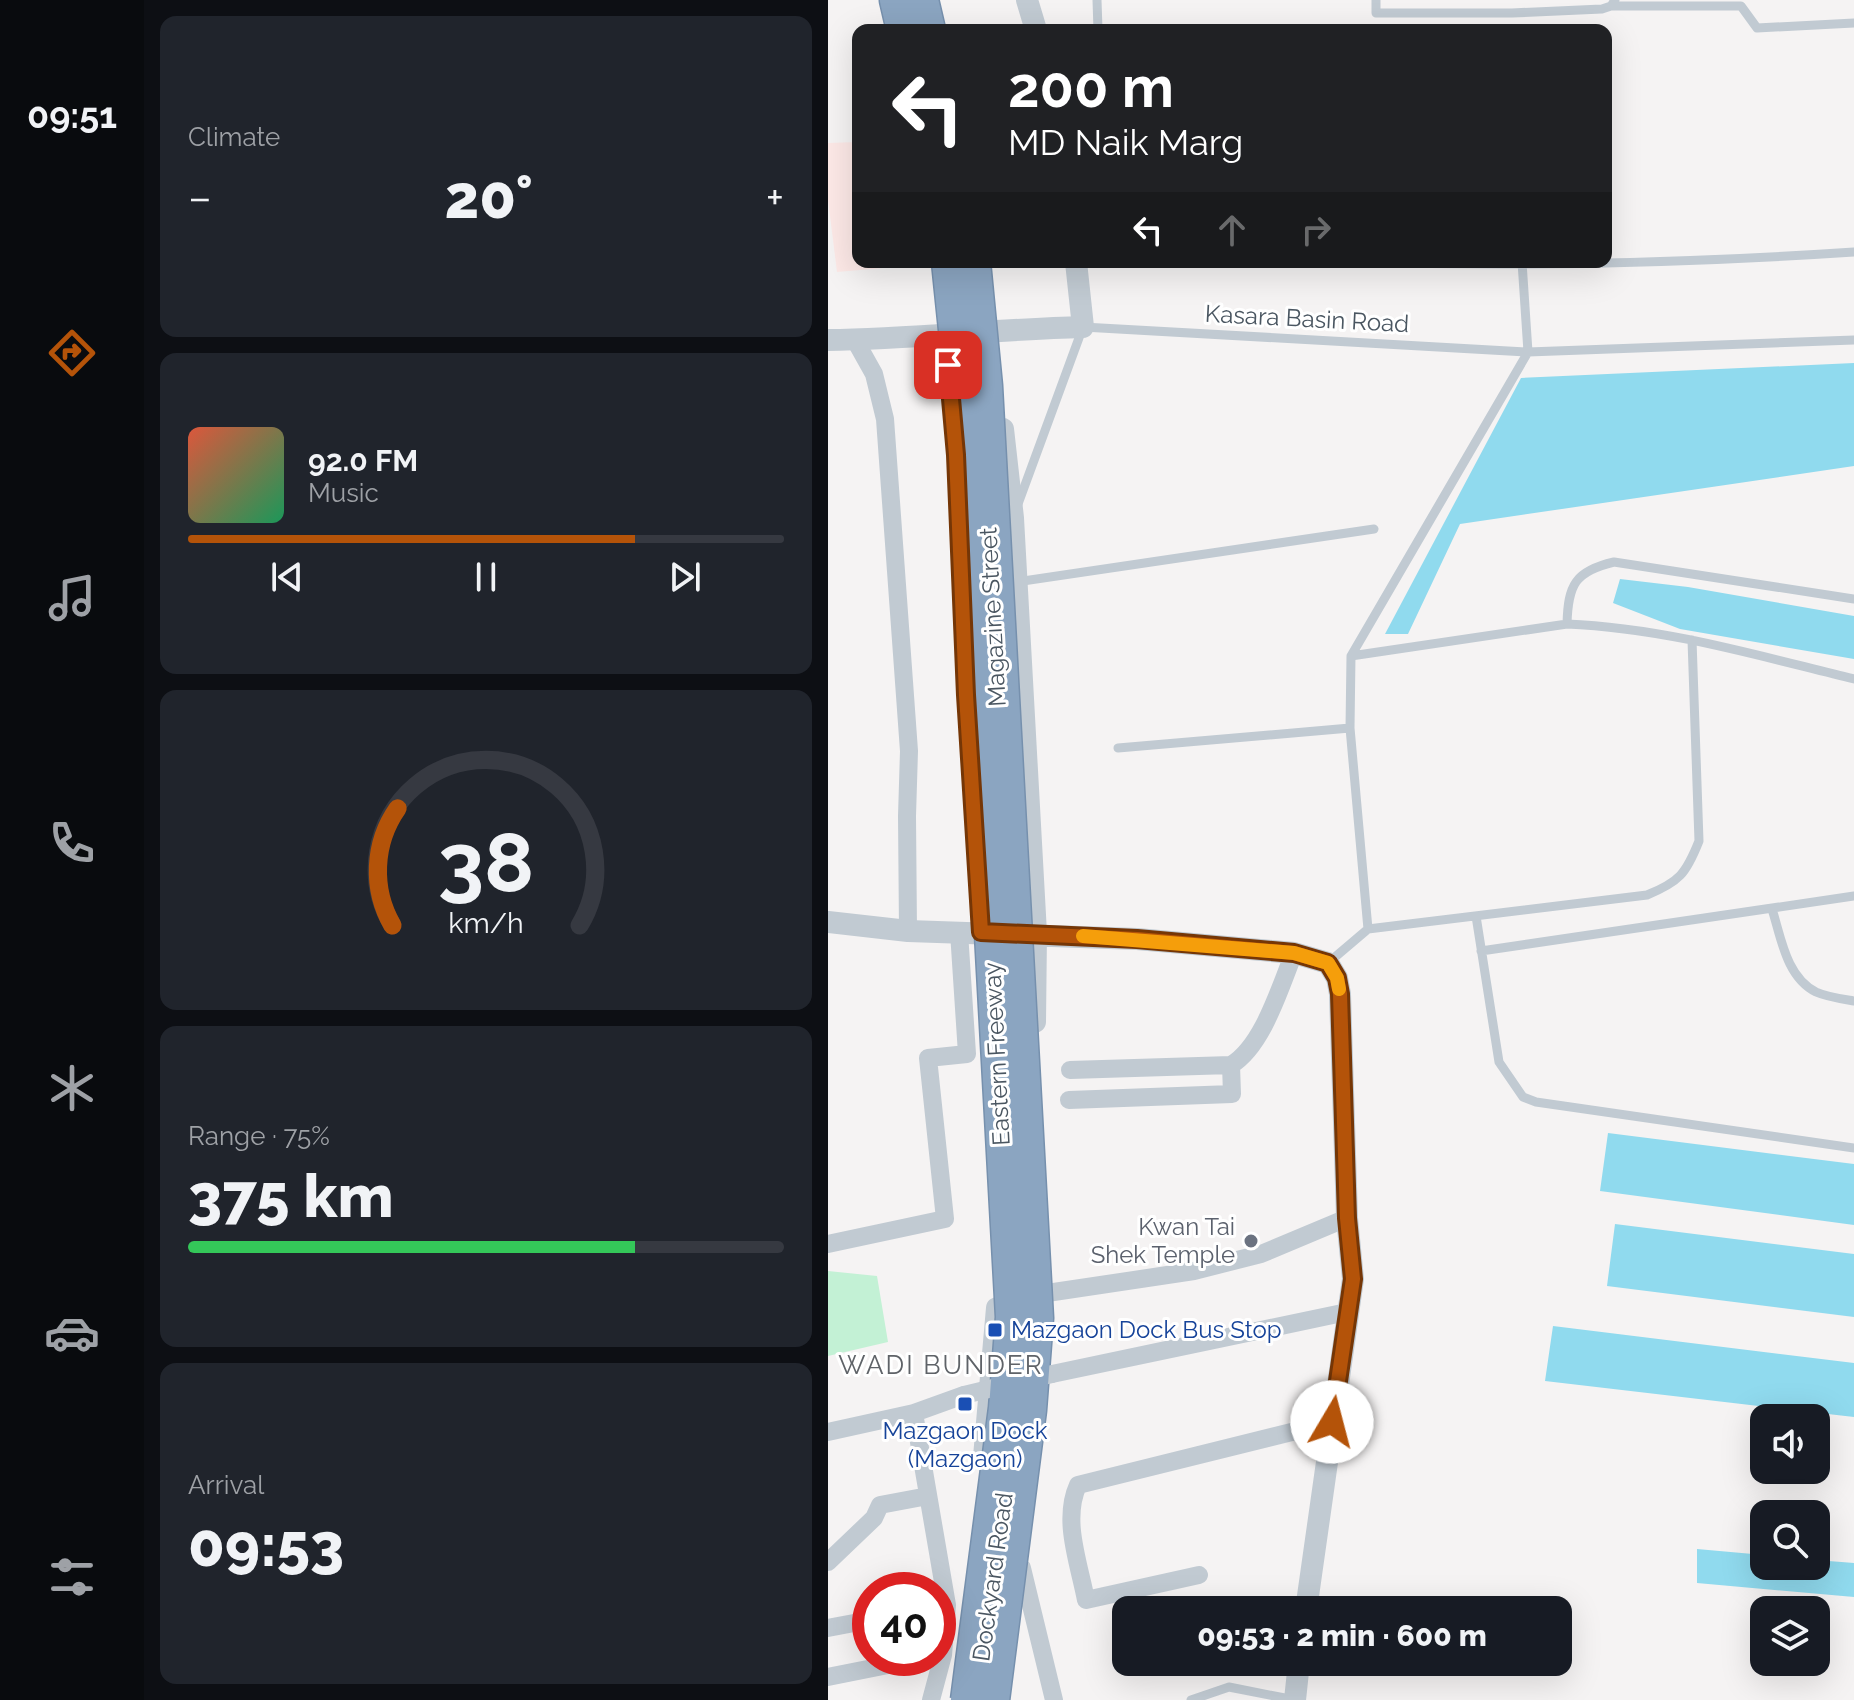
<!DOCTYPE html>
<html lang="en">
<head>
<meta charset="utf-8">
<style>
	body { margin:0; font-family:Raleway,sans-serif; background:#20242c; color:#f1f3f6; height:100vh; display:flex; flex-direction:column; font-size:30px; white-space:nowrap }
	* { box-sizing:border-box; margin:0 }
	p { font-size:26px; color:#9ea1a6 }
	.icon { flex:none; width:44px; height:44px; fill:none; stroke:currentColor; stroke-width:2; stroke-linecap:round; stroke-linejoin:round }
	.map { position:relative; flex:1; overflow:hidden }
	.side { display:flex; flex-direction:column; gap:16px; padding:16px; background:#0d0f14; width:684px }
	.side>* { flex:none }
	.guide { position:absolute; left:24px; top:24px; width:760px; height:244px; border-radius:16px; box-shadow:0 8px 32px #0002; background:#202124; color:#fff; overflow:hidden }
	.fabs { position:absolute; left:922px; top:1404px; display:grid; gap:16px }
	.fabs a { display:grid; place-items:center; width:80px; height:80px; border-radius:16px; background:#171b24; box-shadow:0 8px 32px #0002; font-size:40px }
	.speed { position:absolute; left:24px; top:1572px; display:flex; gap:16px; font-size:40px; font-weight:700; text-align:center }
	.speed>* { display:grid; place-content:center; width:104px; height:104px; border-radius:50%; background:#171b24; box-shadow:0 8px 32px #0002; line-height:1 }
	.speed .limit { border:12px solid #d22; background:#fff; color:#111 }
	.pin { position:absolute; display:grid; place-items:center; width:68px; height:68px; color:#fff; margin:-34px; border-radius:16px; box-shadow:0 4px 12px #0006 }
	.me { position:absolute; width:88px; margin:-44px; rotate:8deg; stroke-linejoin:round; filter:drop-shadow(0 0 6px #0008) }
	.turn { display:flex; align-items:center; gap:28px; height:168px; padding:0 24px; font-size:36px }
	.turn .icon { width:104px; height:104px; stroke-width:2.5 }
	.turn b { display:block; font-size:56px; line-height:68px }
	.lanes { display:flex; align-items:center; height:76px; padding:0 24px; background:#0003; justify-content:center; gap:40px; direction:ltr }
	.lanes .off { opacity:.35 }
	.big { font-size:60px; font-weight:800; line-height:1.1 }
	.side .widget { flex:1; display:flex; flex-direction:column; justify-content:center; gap:12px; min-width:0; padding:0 28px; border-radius:16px; background:#20242c }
	.side .dial { align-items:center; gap:0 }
	.dial svg { height:208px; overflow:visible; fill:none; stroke:#363941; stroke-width:7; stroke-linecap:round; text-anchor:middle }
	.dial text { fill:#f1f3f6; stroke:none }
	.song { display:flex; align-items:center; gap:24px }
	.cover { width:96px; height:96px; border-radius:12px; background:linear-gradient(135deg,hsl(10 70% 55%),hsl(150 70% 35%)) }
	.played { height:8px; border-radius:4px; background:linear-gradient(90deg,#b45309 75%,#363941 75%) }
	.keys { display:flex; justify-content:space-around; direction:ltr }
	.heat { display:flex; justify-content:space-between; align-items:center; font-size:44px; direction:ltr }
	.charge { height:12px; border-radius:6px; background:linear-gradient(90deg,#34c759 75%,#363941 0) }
	.trip { position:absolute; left:284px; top:1596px; width:460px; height:80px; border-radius:16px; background:#171b24; box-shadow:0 8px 32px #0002; font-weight:800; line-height:80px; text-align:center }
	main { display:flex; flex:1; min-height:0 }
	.tabs { display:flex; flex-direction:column; width:144px; justify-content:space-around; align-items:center; background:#090b0e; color:#9ea1a6 }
	.tabs .icon { width:56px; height:56px }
	.tabs .active { color:#b45309 }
	.tabs b { font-size:36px; color:#f1f3f6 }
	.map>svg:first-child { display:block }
	.medical { fill:#fce8e6 }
	.green { fill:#c3f1d5 }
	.water { fill:#90daee }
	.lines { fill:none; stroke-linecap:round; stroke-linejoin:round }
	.motorway-casing { stroke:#7690ad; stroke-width:35 }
	.service { stroke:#c1cad2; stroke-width:9 }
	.minor { stroke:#c1cad2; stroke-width:18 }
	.tertiary { stroke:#c1cad2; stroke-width:22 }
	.motorway { stroke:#8ba5c1; stroke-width:32 }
	.motorway-bridge-casing { stroke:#7690ad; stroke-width:35; stroke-linecap:butt }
	.minor-bridge { stroke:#c1cad2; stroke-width:18 }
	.motorway-bridge { stroke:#8ba5c1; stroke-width:32 }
	.route-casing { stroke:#753606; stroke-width:20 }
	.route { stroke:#b45309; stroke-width:14 }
	.slow { stroke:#f59e0b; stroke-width:14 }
	.worship-dot { fill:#6b7280; stroke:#fff; stroke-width:3 }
	.transit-dot { fill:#1a4fb4; stroke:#fff; stroke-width:3 }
	.labels { text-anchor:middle; stroke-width:6; stroke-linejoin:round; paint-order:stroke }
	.street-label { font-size:24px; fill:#4a5661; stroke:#fff }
	.worship-label { font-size:24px; fill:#5b616d; stroke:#fff; text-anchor:end }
	.transit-label { font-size:24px; fill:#164399; stroke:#fff; text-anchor:start }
	.neighbourhood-label { font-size:26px; letter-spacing:2px; fill:#5f6368; stroke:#fff }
</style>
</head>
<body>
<main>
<nav class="tabs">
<b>09:51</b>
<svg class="icon active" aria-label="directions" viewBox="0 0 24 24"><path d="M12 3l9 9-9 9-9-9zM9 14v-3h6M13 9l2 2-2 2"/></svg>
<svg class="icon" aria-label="music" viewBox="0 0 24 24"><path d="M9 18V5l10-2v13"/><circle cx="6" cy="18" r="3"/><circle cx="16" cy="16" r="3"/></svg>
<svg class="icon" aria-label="phone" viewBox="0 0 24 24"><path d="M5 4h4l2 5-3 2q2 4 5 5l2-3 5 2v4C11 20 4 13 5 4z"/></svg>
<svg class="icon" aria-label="climate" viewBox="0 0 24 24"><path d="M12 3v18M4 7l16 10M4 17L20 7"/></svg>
<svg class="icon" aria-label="car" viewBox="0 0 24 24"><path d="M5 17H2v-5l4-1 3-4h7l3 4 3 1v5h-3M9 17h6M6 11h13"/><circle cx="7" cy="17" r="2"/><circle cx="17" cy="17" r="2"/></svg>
<svg class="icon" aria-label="filters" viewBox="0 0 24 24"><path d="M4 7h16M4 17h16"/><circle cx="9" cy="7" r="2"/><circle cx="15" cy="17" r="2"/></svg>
</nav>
<section class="side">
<div class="widget"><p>Climate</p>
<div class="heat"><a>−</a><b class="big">20°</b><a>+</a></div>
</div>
<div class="widget">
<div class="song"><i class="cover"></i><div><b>92.0 FM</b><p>Music</p></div></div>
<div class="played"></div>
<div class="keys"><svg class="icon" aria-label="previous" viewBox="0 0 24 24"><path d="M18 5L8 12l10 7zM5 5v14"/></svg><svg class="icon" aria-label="pause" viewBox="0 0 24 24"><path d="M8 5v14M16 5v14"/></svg><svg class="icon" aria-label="next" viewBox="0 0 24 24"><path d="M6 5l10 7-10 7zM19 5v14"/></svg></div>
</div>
<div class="widget dial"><svg viewBox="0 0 100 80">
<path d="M14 69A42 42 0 1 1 86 69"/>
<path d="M14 69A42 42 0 0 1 16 24" stroke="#b45309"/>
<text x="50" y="56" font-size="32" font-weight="700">38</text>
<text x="50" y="72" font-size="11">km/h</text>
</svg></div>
<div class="widget"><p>Range · 75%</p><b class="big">375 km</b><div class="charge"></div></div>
<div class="widget"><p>Arrival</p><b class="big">09:53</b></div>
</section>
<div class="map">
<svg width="1026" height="1700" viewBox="0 0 1026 1700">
	<rect width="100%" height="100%" fill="#f5f3f3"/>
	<path class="medical" d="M30,142V262H77L78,266L9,272L0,200V143Z"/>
	<path class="green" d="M0,1271L49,1276L60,1342L0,1356Z"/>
	<path class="water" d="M1026,363V466L632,524L580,634H557L693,378Z
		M792,579L860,587L1026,616V659L852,629L785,603Z
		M780,1133L1026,1164V1225L772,1191Z
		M787,1224L1026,1254V1317L779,1286Z
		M725,1326L1026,1363V1417L717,1381Z
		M869,1549L936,1555V1566H988V1560L1026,1563V1597L869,1583Z"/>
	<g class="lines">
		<g class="motorway-casing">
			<path id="motorway" d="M68,0L75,30
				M94,0L101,30"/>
		</g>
		<path class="service" d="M269,0L270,30
			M548,0V13H684L774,9L783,6L787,0
			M783,6H913L929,28L1026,23
			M531,262C696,267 861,263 1026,252
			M190,504L255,327L700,352L1026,340
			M188,582L546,529
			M739,624C740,585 747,571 786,562L1026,599
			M523,656L739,624C837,628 931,656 1026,679
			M290,748L522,728
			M944,909C953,937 958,977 988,992C999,997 1014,999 1026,1001
			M648,916L671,1062L695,1097L708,1102L1026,1148
			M540,929L819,895C851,882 858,874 871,841L864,640
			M653,951L1026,896
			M500,963L540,929L522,728L523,656L700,352L694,262
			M363,1700L401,1687L467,1700"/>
		<path class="minor" d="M27,340L46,374L57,419L81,751L79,816L80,931
			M242,1070L403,1065C435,1046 452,987 466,953
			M241,1100L404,1094L403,1065
			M0,1244L117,1219L100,1058L139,1054L131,932
			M219,1293L366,1271L433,1254L519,1218
			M224,1374L519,1312
			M86,1413L119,1605L115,1655L103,1700
			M0,1432L86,1413L136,1395
			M0,1562L46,1518L52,1505L100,1496
			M194,1568L226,1700
			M371,1575L258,1600C251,1563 234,1520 250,1485L504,1422
			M0,1628L42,1620
			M0,1677L95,1658"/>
		<path class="tertiary" d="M199,0L208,30
			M0,340C85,339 170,329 255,327L248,262
			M175,429L185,518L208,933L207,1022
			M0,922L80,931L309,939L466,953L500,963L509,978L512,994L519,1218L525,1279L478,1610
			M156,1457L169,1308
			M467,1700L471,1662"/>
		<use href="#motorway" class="motorway"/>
		<g class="motorway-bridge-casing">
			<path id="motorway-bridge" d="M120,262L133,388L184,1317L177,1408L139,1700
				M146,262L158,386L209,1318L202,1410L165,1700"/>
		</g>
		<path class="minor-bridge" d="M136,1395L224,1374"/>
		<use href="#motorway-bridge" class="motorway-bridge"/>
	</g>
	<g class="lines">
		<g class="route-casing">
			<path id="route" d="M120,365L128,455L138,695L153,932L309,939L466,953L500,963L509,978L512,994L519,1218L525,1279L504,1422"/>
		</g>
		<use href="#route" class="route"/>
		<path class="slow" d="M255,936L466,953L500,963L509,978L511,989"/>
	</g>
	<circle class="worship-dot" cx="423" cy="1241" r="8"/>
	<g class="transit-dot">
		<rect x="159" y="1322" width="16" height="16" rx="4"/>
		<rect x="129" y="1396" width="16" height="16" rx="4"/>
	</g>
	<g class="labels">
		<g class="street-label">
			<text transform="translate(479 319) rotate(3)" y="8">Kasara Basin Road</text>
			<text transform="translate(165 617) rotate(-93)" y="8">Magazine Street</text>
			<text transform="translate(169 1054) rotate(-93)" y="8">Eastern Freeway</text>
			<text transform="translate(165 1577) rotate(-82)" y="8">Dockyard Road</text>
		</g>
		<g class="worship-label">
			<text x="407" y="1235">Kwan Tai<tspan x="407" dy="28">Shek Temple</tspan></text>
		</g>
		<g class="transit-label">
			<text x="183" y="1338">Mazgaon Dock Bus Stop</text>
			<text x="137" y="1439" text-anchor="middle">Mazgaon Dock<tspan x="137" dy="28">(Mazgaon)</tspan></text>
		</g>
		<g class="neighbourhood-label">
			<text x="113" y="1374">WADI BUNDER</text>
		</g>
	</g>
</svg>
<div class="fabs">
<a><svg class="icon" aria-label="sound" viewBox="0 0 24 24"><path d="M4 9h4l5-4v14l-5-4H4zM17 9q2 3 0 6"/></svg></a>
<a><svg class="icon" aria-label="search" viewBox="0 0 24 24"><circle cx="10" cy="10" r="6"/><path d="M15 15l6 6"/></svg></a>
<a><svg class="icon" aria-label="layers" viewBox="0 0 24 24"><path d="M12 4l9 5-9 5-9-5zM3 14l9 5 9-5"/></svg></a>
</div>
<div class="speed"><div class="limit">40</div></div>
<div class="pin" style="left:120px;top:365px;background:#d93025"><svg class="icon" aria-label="arrive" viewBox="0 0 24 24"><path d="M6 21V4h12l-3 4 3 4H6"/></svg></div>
<svg class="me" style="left:504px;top:1422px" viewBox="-20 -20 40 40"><circle r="19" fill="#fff"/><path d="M0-13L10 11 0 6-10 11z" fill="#b45309"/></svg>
<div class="trip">09:53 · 2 min · 600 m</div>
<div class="guide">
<div class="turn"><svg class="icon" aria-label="left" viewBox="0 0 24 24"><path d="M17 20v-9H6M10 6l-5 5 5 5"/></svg><div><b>200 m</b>MD Naik Marg</div></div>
<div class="lanes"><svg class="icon" aria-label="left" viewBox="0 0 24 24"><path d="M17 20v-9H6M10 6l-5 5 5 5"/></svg><svg class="icon off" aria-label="ahead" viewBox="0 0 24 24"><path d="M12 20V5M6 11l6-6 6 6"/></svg><svg class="icon off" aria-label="right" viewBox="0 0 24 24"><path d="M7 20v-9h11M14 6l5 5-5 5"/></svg></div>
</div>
</div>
</main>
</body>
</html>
